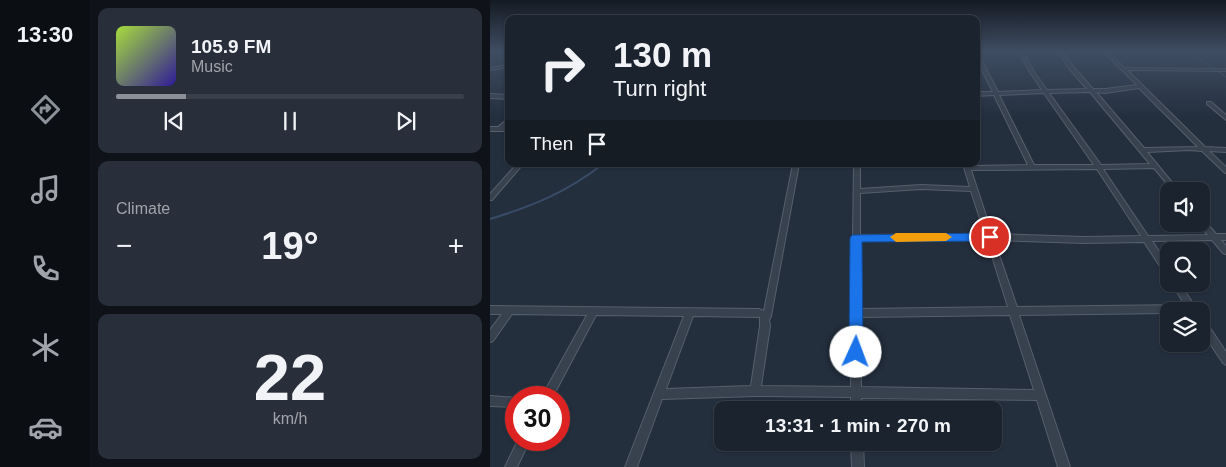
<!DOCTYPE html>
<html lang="en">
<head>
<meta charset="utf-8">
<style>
	body { margin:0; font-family:Arial,sans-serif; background:#282f3a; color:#f1f3f6; height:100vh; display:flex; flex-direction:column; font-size:19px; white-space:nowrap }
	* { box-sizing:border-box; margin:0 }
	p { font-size:16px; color:#a0a4aa }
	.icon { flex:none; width:28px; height:28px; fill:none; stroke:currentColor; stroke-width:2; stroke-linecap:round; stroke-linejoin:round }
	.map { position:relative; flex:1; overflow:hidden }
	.details { display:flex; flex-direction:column; gap:8px; padding:8px; background:#0f1319; width:400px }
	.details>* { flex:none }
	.guide { position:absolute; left:15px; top:15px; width:475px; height:152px; border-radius:10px; box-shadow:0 1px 4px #0004,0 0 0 1px #39404a; background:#1b232e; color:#f1f3f6; overflow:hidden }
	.tools { position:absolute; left:670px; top:182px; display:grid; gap:10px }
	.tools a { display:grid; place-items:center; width:50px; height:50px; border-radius:10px; background:#1b232e; box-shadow:0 1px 4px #0004,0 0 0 1px #39404a; font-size:25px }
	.speed { position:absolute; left:15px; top:386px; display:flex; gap:10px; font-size:25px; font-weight:700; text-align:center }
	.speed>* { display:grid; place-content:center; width:65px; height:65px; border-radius:50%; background:#1b232e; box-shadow:0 1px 4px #0004,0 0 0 1px #39404a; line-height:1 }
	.speed .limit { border:8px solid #d22; background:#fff; color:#111 }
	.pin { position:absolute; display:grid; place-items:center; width:42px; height:42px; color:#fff; margin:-21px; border:2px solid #fff; border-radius:50%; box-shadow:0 1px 5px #0007 }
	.me { position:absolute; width:55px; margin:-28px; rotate:2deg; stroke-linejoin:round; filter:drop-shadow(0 0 4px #0008) }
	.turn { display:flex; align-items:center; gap:18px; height:105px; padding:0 25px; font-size:22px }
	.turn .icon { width:65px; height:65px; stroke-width:2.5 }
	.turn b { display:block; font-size:35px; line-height:42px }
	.then { display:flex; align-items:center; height:48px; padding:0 25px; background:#0003; gap:10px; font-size:19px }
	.big { font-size:38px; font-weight:800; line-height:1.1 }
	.details .widget { flex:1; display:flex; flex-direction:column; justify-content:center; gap:8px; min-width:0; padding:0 18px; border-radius:10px; background:#282f3a }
	.details .dial { align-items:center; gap:0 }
	.dial b { font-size:65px; line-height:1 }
	.song { display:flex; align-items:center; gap:15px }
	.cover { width:60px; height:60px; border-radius:8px; background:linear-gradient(135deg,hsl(80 70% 55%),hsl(250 70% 35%)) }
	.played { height:5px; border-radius:2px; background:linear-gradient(90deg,#8c9099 20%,#39404a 20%) }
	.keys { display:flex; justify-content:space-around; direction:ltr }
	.heat { display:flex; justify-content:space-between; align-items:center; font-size:28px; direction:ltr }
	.trip { position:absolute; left:224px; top:401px; width:288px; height:50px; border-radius:10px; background:#1b232e; box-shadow:0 1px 4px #0004,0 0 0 1px #39404a; font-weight:800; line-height:50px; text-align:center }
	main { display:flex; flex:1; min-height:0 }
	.tabs { display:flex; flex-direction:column; width:90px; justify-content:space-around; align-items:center; background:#0b0e12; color:#a0a4aa }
	.tabs .icon { width:35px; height:35px }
	.tabs .selected { color:#8c9099 }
	.tabs b { font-size:22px; color:#f1f3f6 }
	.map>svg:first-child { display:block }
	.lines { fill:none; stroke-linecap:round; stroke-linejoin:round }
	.stream-far1 { stroke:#394c67; stroke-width:1 }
	.stream { stroke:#394c67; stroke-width:2 }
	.minor-casing { stroke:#565f6c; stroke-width:2 }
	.minor { fill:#38414e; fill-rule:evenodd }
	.route { fill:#1a73e8; stroke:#114b97 }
	.slow { fill:#f59e0b }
</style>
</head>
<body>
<main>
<nav class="tabs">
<b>13:30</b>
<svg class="icon selected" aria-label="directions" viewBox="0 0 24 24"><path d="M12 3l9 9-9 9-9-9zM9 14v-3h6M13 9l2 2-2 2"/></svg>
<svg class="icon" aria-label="music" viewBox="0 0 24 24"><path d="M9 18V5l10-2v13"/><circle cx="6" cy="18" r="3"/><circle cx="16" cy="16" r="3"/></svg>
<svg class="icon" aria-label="phone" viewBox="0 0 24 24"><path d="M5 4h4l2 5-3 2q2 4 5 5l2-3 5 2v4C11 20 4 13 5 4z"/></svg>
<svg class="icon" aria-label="climate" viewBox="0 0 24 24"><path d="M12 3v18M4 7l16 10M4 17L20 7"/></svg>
<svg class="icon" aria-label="car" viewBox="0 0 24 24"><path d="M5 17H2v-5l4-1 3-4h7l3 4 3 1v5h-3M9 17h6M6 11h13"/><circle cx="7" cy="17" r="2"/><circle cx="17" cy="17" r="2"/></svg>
</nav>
<section class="details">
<div class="widget">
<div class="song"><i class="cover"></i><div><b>105.9 FM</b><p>Music</p></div></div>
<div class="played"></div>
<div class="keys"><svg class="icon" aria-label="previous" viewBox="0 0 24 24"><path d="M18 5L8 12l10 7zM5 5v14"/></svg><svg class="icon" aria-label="pause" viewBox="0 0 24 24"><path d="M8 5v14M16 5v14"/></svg><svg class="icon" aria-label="next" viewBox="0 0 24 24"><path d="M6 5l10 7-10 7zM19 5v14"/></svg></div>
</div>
<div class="widget"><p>Climate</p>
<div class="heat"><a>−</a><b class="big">19°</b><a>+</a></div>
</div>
<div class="widget dial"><b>22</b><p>km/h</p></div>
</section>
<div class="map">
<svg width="736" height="467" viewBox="0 0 736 467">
	<rect width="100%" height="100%" fill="#242f3e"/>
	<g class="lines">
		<path class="stream-far1" d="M700,52L736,77"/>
		<path class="stream" d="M0,219C43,206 77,192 113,164"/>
		<g class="minor-casing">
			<path id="minor" d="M486,52L488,53L508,92L552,90L540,72L529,52H533L544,72L557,90L597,89L577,66L569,52H573L581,64L603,89H615L647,85L614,52H618L634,68L736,69V71L637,70L715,147L736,148V152L719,151L736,167V173L734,172L712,151L699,150L657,152L689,191H683L664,168L613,169L658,236L718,235L708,224H711V219L714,220L726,234H736V240H731L736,246V254L733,253L722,240L662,241L679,266V276L676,275L654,242L594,243L504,240L527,307L695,305L682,284H690L708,311H679V313L529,315L580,467H568L547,400L371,398V410H361V397L265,396L172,399L147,467H135L194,316L106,315L62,398H51L97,315L22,314L3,341L0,342V330L12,314H0V306L269,309L274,311L303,164H309L281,316L279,320L280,326L271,386L361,387L364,164H370V189L431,185L480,187L473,164H479L480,166L538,165L504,95L486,96V92H503L486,58ZM649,88L708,147L654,148L606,92L615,93ZM600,92L660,164L611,165L559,93ZM554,93L604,165H544L509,95ZM607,169L651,236L594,237L502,234L481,170ZM431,189L481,191L495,234L370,235V193ZM497,240L518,307L371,309V241ZM520,315L544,390L371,387V317ZM203,316L270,317V326L261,386L176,389Z
				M19,65V67L0,70V68Z
				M0,94L19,95V99L0,98Z
				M717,102H721L736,115V120L717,104Z
				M19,118V123L15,127H19V131H0V127H8Z
				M27,164H33L2,200H0V194Z
				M711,318L714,319L736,352V365L733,363L711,330Z
				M0,396L28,398H26V407L0,406Z
				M28,440H40L27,467H15Z
				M361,442H373L374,467H362Z"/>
		</g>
		<use href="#minor" class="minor"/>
	</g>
	<linearGradient id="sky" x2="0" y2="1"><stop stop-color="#141a22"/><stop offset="0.44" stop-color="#3f4d63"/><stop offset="1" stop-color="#3f4d63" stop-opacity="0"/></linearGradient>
	<rect width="736" height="117" fill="url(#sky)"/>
	<path class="route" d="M500,233L506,237L500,241L372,242L373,352L371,357L366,359L361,357L359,352L360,238L362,235Z"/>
	<path class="slow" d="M406,233H456L462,237L456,241L406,242L400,237Z"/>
</svg>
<div class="tools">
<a><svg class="icon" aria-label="sound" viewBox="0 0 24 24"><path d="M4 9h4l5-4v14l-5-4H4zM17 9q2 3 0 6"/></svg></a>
<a><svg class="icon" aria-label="search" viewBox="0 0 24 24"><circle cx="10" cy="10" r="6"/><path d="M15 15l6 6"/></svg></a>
<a><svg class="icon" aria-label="layers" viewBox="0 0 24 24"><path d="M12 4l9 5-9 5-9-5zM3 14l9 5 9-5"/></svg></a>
</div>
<div class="speed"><div class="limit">30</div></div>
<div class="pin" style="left:500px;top:237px;background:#d93025"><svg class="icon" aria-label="arrive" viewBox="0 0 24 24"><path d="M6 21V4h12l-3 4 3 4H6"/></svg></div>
<svg class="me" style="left:366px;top:352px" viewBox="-20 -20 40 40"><circle r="19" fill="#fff"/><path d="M0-13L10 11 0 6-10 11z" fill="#1a73e8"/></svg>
<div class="trip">13:31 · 1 min · 270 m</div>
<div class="guide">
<div class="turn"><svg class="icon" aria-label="right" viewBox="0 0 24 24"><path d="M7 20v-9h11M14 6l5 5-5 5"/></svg><div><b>130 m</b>Turn right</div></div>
<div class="then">Then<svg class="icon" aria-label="arrive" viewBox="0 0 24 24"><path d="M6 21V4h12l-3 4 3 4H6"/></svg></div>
</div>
</div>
</main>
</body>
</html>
